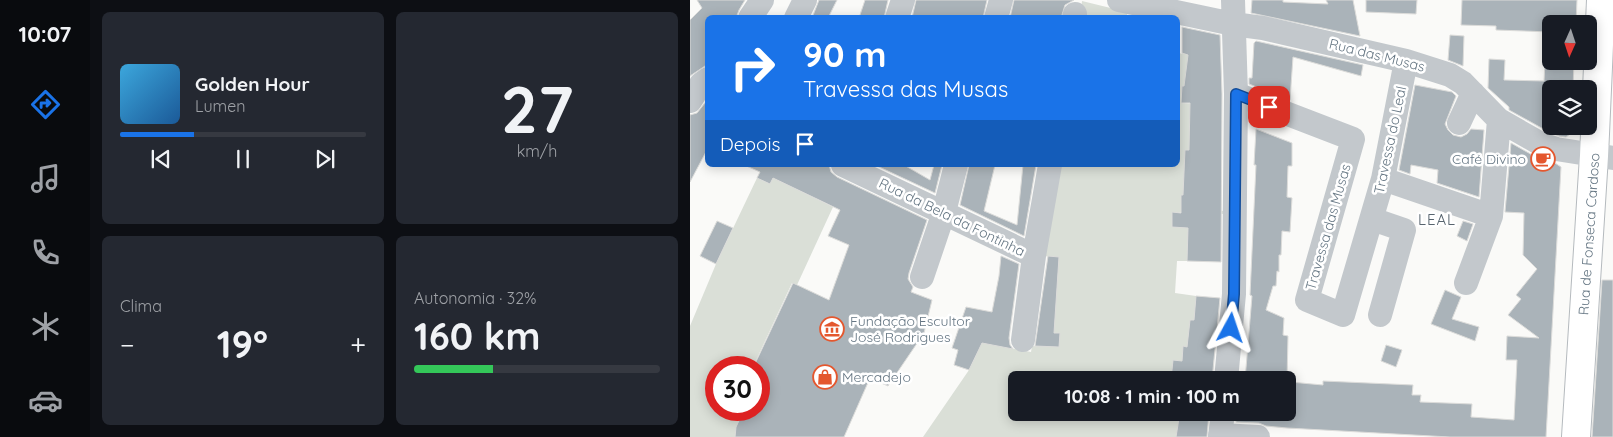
<!DOCTYPE html>
<html lang="pt">
<head>
<meta charset="utf-8">
<style>
	body { margin:0; font-family:Quicksand,sans-serif; background:#242831; color:#f1f3f6; height:100vh; display:flex; flex-direction:column; font-size:19px; white-space:nowrap }
	* { box-sizing:border-box; margin:0 }
	p { font-size:16px; color:#9ea1a6 }
	.icon { flex:none; width:28px; height:28px; fill:none; stroke:currentColor; stroke-width:2; stroke-linecap:round; stroke-linejoin:round }
	.map { position:relative; flex:1; overflow:hidden }
	.side { display:flex; flex-direction:column; gap:12px; padding:12px; background:#0d0f14; width:600px }
	.side>* { flex:none }
	.guide { position:absolute; left:15px; top:15px; width:475px; height:152px; border-radius:8px; box-shadow:0 2px 12px #0003; background:#1a73e8; color:#fff; overflow:hidden }
	.needle { width:32px; rotate:183deg }
	.tools { position:absolute; left:852px; top:15px; display:grid; gap:10px }
	.tools a { display:grid; place-items:center; width:55px; height:55px; border-radius:8px; background:#171b24; box-shadow:0 2px 12px #0003; font-size:25px }
	.speed { position:absolute; left:15px; top:356px; display:flex; gap:10px; font-size:25px; font-weight:700; text-align:center }
	.speed>* { display:grid; place-content:center; width:65px; height:65px; border-radius:50%; background:#171b24; box-shadow:0 2px 12px #0003; line-height:1 }
	.speed .limit { border:8px solid #d22; background:#fff; color:#111 }
	.pin { position:absolute; display:grid; place-items:center; width:42px; height:42px; color:#fff; margin:-21px; border-radius:10px; box-shadow:0 2px 8px #0006 }
	.me { position:absolute; width:55px; margin:-28px; rotate:5deg; stroke-linejoin:round; filter:drop-shadow(0 0 4px #0008) }
	.turn { display:flex; align-items:center; gap:18px; height:105px; padding:0 15px; font-size:22px }
	.turn .icon { width:65px; height:65px; stroke-width:2.5 }
	.turn b { display:block; font-size:35px; line-height:42px }
	.then { display:flex; align-items:center; height:48px; padding:0 15px; background:#0003; gap:10px; font-size:19px }
	.big { font-size:38px; font-weight:700; line-height:1.1 }
	.side .card { flex:1; display:flex; flex-direction:column; justify-content:center; gap:8px; min-width:0; padding:0 18px; border-radius:8px; background:#242831 }
	.side .dial { align-items:center; gap:0 }
	.dial b { font-size:65px; line-height:1 }
	.song { display:flex; align-items:center; gap:15px }
	.cover { width:60px; height:60px; border-radius:8px; background:linear-gradient(135deg,hsl(200 70% 55%),hsl(210 70% 35%)) }
	.played { height:5px; border-radius:2px; background:linear-gradient(90deg,#1a73e8 30%,#363941 30%) }
	.keys { display:flex; justify-content:space-around; direction:ltr }
	.heat { display:flex; justify-content:space-between; align-items:center; font-size:28px; direction:ltr }
	.charge { height:8px; border-radius:4px; background:linear-gradient(90deg,#34c759 32%,#363941 0) }
	.side .tiles { flex:1; display:grid; gap:12px; grid-template-columns:repeat(2,1fr) }
	.trip { position:absolute; left:318px; top:371px; width:288px; height:50px; border-radius:8px; background:#171b24; box-shadow:0 2px 12px #0003; font-weight:700; line-height:50px; text-align:center }
	main { display:flex; flex:1; min-height:0 }
	.tabs { display:flex; flex-direction:column; width:90px; justify-content:space-around; align-items:center; background:#090b0e; color:#9ea1a6 }
	.tabs .icon { width:35px; height:35px }
	.tabs .current { color:#1a73e8 }
	.tabs b { font-size:22px; color:#f1f3f6 }
	.map>svg:first-child { display:block }
	.green { fill:#dadfd7 }
	.building { fill:#aab3b9; stroke:#dcdcda }
	.lines { fill:none; stroke-linecap:round; stroke-linejoin:round }
	.major-casing { stroke:#b5babe; stroke-width:30 }
	.minor { stroke:#c3c8cc; stroke-width:24 }
	.major { stroke:#fff; stroke-width:28 }
	.route-casing { stroke:#114b97; stroke-width:12 }
	.route { stroke:#1a73e8; stroke-width:9 }
	.labels { text-anchor:middle; stroke-width:5; stroke-linejoin:round; paint-order:stroke }
	.street-label { font-size:14px; fill:#657683; stroke:#fff }
	.poi-label { font-size:14px; fill:#657683; stroke:#fff; text-anchor:start }
	.neighbourhood-label { font-size:15px; letter-spacing:1px; fill:#57646e; stroke:#fff }
</style>
</head>
<body>
<main>
<nav class="tabs">
<b>10:07</b>
<svg class="icon current" aria-label="directions" viewBox="0 0 24 24"><path d="M12 3l9 9-9 9-9-9zM9 14v-3h6M13 9l2 2-2 2"/></svg>
<svg class="icon" aria-label="music" viewBox="0 0 24 24"><path d="M9 18V5l10-2v13"/><circle cx="6" cy="18" r="3"/><circle cx="16" cy="16" r="3"/></svg>
<svg class="icon" aria-label="phone" viewBox="0 0 24 24"><path d="M5 4h4l2 5-3 2q2 4 5 5l2-3 5 2v4C11 20 4 13 5 4z"/></svg>
<svg class="icon" aria-label="climate" viewBox="0 0 24 24"><path d="M12 3v18M4 7l16 10M4 17L20 7"/></svg>
<svg class="icon" aria-label="car" viewBox="0 0 24 24"><path d="M5 17H2v-5l4-1 3-4h7l3 4 3 1v5h-3M9 17h6M6 11h13"/><circle cx="7" cy="17" r="2"/><circle cx="17" cy="17" r="2"/></svg>
</nav>
<section class="side">
<div class="tiles">
<div class="card">
<div class="song"><i class="cover"></i><div><b>Golden Hour</b><p>Lumen</p></div></div>
<div class="played"></div>
<div class="keys"><svg class="icon" aria-label="previous" viewBox="0 0 24 24"><path d="M18 5L8 12l10 7zM5 5v14"/></svg><svg class="icon" aria-label="pause" viewBox="0 0 24 24"><path d="M8 5v14M16 5v14"/></svg><svg class="icon" aria-label="next" viewBox="0 0 24 24"><path d="M6 5l10 7-10 7zM19 5v14"/></svg></div>
</div>
<div class="card dial"><b>27</b><p>km/h</p></div>
<div class="card"><p>Clima</p>
<div class="heat"><a>−</a><b class="big">19°</b><a>+</a></div>
</div>
<div class="card"><p>Autonomia · 32%</p><b class="big">160 km</b><div class="charge"></div></div>
</div>
</section>
<div class="map">
<svg width="923" height="437" viewBox="0 0 923 437">
	<rect width="100%" height="100%" fill="#fafaf8"/>
	<path class="green" d="M392,1L437,12V17L390,18Z
		M488,53L501,55L491,103L507,104C495,127 501,128 512,150H495L494,190L518,191L492,195L491,209L535,211V214L482,212V227L498,228L497,261H487L485,293L506,296L504,320H500L497,347H493L492,361L483,360L481,380H326V412L500,413L498,425L518,429L517,434L486,437H233L279,370L292,343L341,352L342,346L369,347L370,333H364L369,257L350,256L367,165H488Z
		M67,178L80,184L83,178L143,207L107,285L102,283L63,367L26,368V410H54L46,427L45,437H0V326L26,264Z"/>
	<path class="building" d="M7,0H55L49,10L46,18H18V62L15,66L0,76V20L12,8Z
		M129,0H147L138,18H122Z
		M175,0H198L194,18H169Z
		M226,0H297L293,18H222Z
		M324,0H384L375,5L371,18H320Z
		M562,0H593V2L638,4L636,0H663L670,36L561,13Z
		M676,0H727L726,14L676,12Z
		M772,0H887L886,24H861V32L806,30V26L771,25Z
		M492,27L530,35L532,94L531,262L497,261L498,228L482,227V212L491,213V195H493L495,150H499L500,103H491L492,86H494L498,55L492,53Z
		M760,35L774,36L773,66L758,60Z
		M566,41L673,65L671,76L603,57L600,100L559,84V78H562L564,43Z
		M799,59L815,60L814,80L854,81L855,61H884L883,89H861V126L890,127L876,137L869,136L857,131L819,110V107L798,88Z
		M725,85L762,92L766,96L755,124L758,130L763,135L771,137L777,134L781,129L794,130L789,197L747,183L748,170L721,165L720,174L709,170Z
		M15,103L18,105V148L0,182V115L7,113Z
		M566,129L602,143V166H598L597,197L602,198L600,232L592,231L591,255H589V272L587,271L586,286H583L576,310L594,318L593,335L598,336L597,380H555L562,296L560,295L566,165H564Z
		M821,143L844,156L865,163L871,167L856,437H760L597,428L576,426L569,423L546,422L547,412H598L600,382L633,385V381L723,385L722,395H731L730,402L782,404L781,417L824,420L827,360H816L817,336L849,338L818,315L831,299L826,295L847,269L833,255L834,213L815,212Z
		M54,165H139L141,172L147,177L237,220L219,273L218,279L223,287L221,292L242,300L234,333L198,386L180,378L154,437H45L46,427L54,410H69V368H63L103,283L139,300L159,245L138,236L150,210L83,178L80,184L67,178L70,172Z
		M185,165H214L240,180L244,165H252L245,193Z
		M279,165H305L294,211L327,225L333,165H346L334,236L270,205Z
		M27,221L43,228L26,264L10,256Z
		M773,221L783,224L777,241L767,236Z
		M311,256L329,264L319,338L320,345L323,349L292,343L279,370L264,365L268,350L262,348L276,307L302,312L309,276Z
		M358,256L369,257L364,333H370L369,347L345,346Z
		M912,280H923V437H902Z
		M755,290L771,297L762,319L789,327L785,341L741,324Z
		M506,296L530,298L522,380H481L483,360L492,361L493,346L497,347L500,320H504Z
		M696,345L712,350L706,367L691,361Z
		M490,412H519L517,437H486Z"/>
	<g class="lines">
		<g class="major-casing">
			<path id="major" d="M886,437L904,156L911,0"/>
		</g>
		<path class="minor" d="M429,0L543,24L573,28L716,61L760,75L773,83L809,120L851,144L866,149L923,158
			M60,18L72,0
			M106,18L115,0
			M207,18L213,0
			M306,18L311,0
			M384,18L385,14
			M546,94L663,139L617,300L653,315L693,179L716,61
			M0,101L11,84L18,79
			M769,123L783,93
			M153,165L344,256
			M693,179L801,216
			M682,219L714,230L690,315
			M232,277L254,212L266,165
			M776,283L801,216L809,120
			M333,340L344,256L360,165
			M536,380L544,294L546,94L543,0
			M530,435L568,437
			M530,437L533,412"/>
		<use href="#major" class="major"/>
	</g>
	<g class="lines">
		<g class="route-casing">
			<path id="route" d="M541,328L544,294L546,94L579,107"/>
		</g>
		<use href="#route" class="route"/>
	</g>
	<defs>
		<g id="cafe-ring" transform="scale(1.25)"><circle r="9.5" fill="#fff" stroke="#e4572e" stroke-width="1.5"/><path d="M-5.5-4.5H6V0H3Q3 3.5 0 3.5H-2.5Q-5.5 3.5-5.5 0ZM3-3.2v2h1.7v-2ZM-6 4.5H4V6H-6Z" fill="#e4572e"/></g>
		<g id="museum-ring" transform="scale(1.25)"><circle r="9.5" fill="#fff" stroke="#e4572e" stroke-width="1.5"/><path d="M0-6L6-3V-2H-6V-3ZM-5-1h2V3h-2ZM-1-1h2V3h-2ZM3-1h2V3H3ZM-6 4H6V6H-6Z" fill="#e4572e"/></g>
		<g id="shop-ring" transform="scale(1.25)"><circle r="9.5" fill="#fff" stroke="#e4572e" stroke-width="1.5"/><path d="M-5-2.5h2.3a2.7 3.5 0 0 1 5.4 0H5L5.5 6h-11ZM-1.5-2.5h3a1.5 2.3 0 0 0-3 0Z" fill="#e4572e"/></g>
	</defs>
	<g fill-rule="evenodd">
		<use href="#cafe-ring" x="853" y="159"/>
		<use href="#museum-ring" x="142" y="329"/>
		<use href="#shop-ring" x="135" y="377"/>
	</g>
	<g class="labels">
		<g class="street-label">
			<text transform="translate(687 55) rotate(14)" y="5">Rua das Musas</text>
			<text transform="translate(700 140) rotate(-78)" y="5">Travessa do Leal</text>
			<text transform="translate(262 217) rotate(26)" y="5">Rua da Bela da Fontinha</text>
			<text transform="translate(638 227) rotate(-74)" y="5">Travessa das Musas</text>
			<text transform="translate(899 234) rotate(-86)" y="5">Rua de Fonseca Cardoso</text>
		</g>
		<g class="poi-label">
			<text x="836" y="164" text-anchor="end">Café Divino</text>
			<text x="160" y="326">Fundação Escultor<tspan x="160" dy="16">José Rodrigues</tspan></text>
			<text x="152" y="382">Mercadejo</text>
		</g>
		<g class="neighbourhood-label">
			<text x="747" y="225">LEAL</text>
		</g>
	</g>
</svg>
<div class="tools">
<a><svg class="needle" viewBox="-14 -14 28 28"><path d="M0-13l5 13h-10z" fill="#e53935"/><path d="M0 13l5-13h-10z" fill="#9ea1a6"/></svg></a>
<a><svg class="icon" aria-label="layers" viewBox="0 0 24 24"><path d="M12 4l9 5-9 5-9-5zM3 14l9 5 9-5"/></svg></a>
</div>
<div class="speed"><div class="limit">30</div></div>
<div class="pin" style="left:579px;top:107px;background:#d93025"><svg class="icon" aria-label="arrive" viewBox="0 0 24 24"><path d="M6 21V4h12l-3 4 3 4H6"/></svg></div>
<svg class="me" style="left:541px;top:328px" viewBox="-20 -20 40 40"><path d="M0-17L14 15 0 8-14 15z" fill="#1a73e8" stroke="#fff" stroke-width="4"/></svg>
<div class="trip">10:08 · 1 min · 100 m</div>
<div class="guide">
<div class="turn"><svg class="icon" aria-label="right" viewBox="0 0 24 24"><path d="M7 20v-9h11M14 6l5 5-5 5"/></svg><div><b>90 m</b>Travessa das Musas</div></div>
<div class="then">Depois<svg class="icon" aria-label="arrive" viewBox="0 0 24 24"><path d="M6 21V4h12l-3 4 3 4H6"/></svg></div>
</div>
</div>
</main>
</body>
</html>
